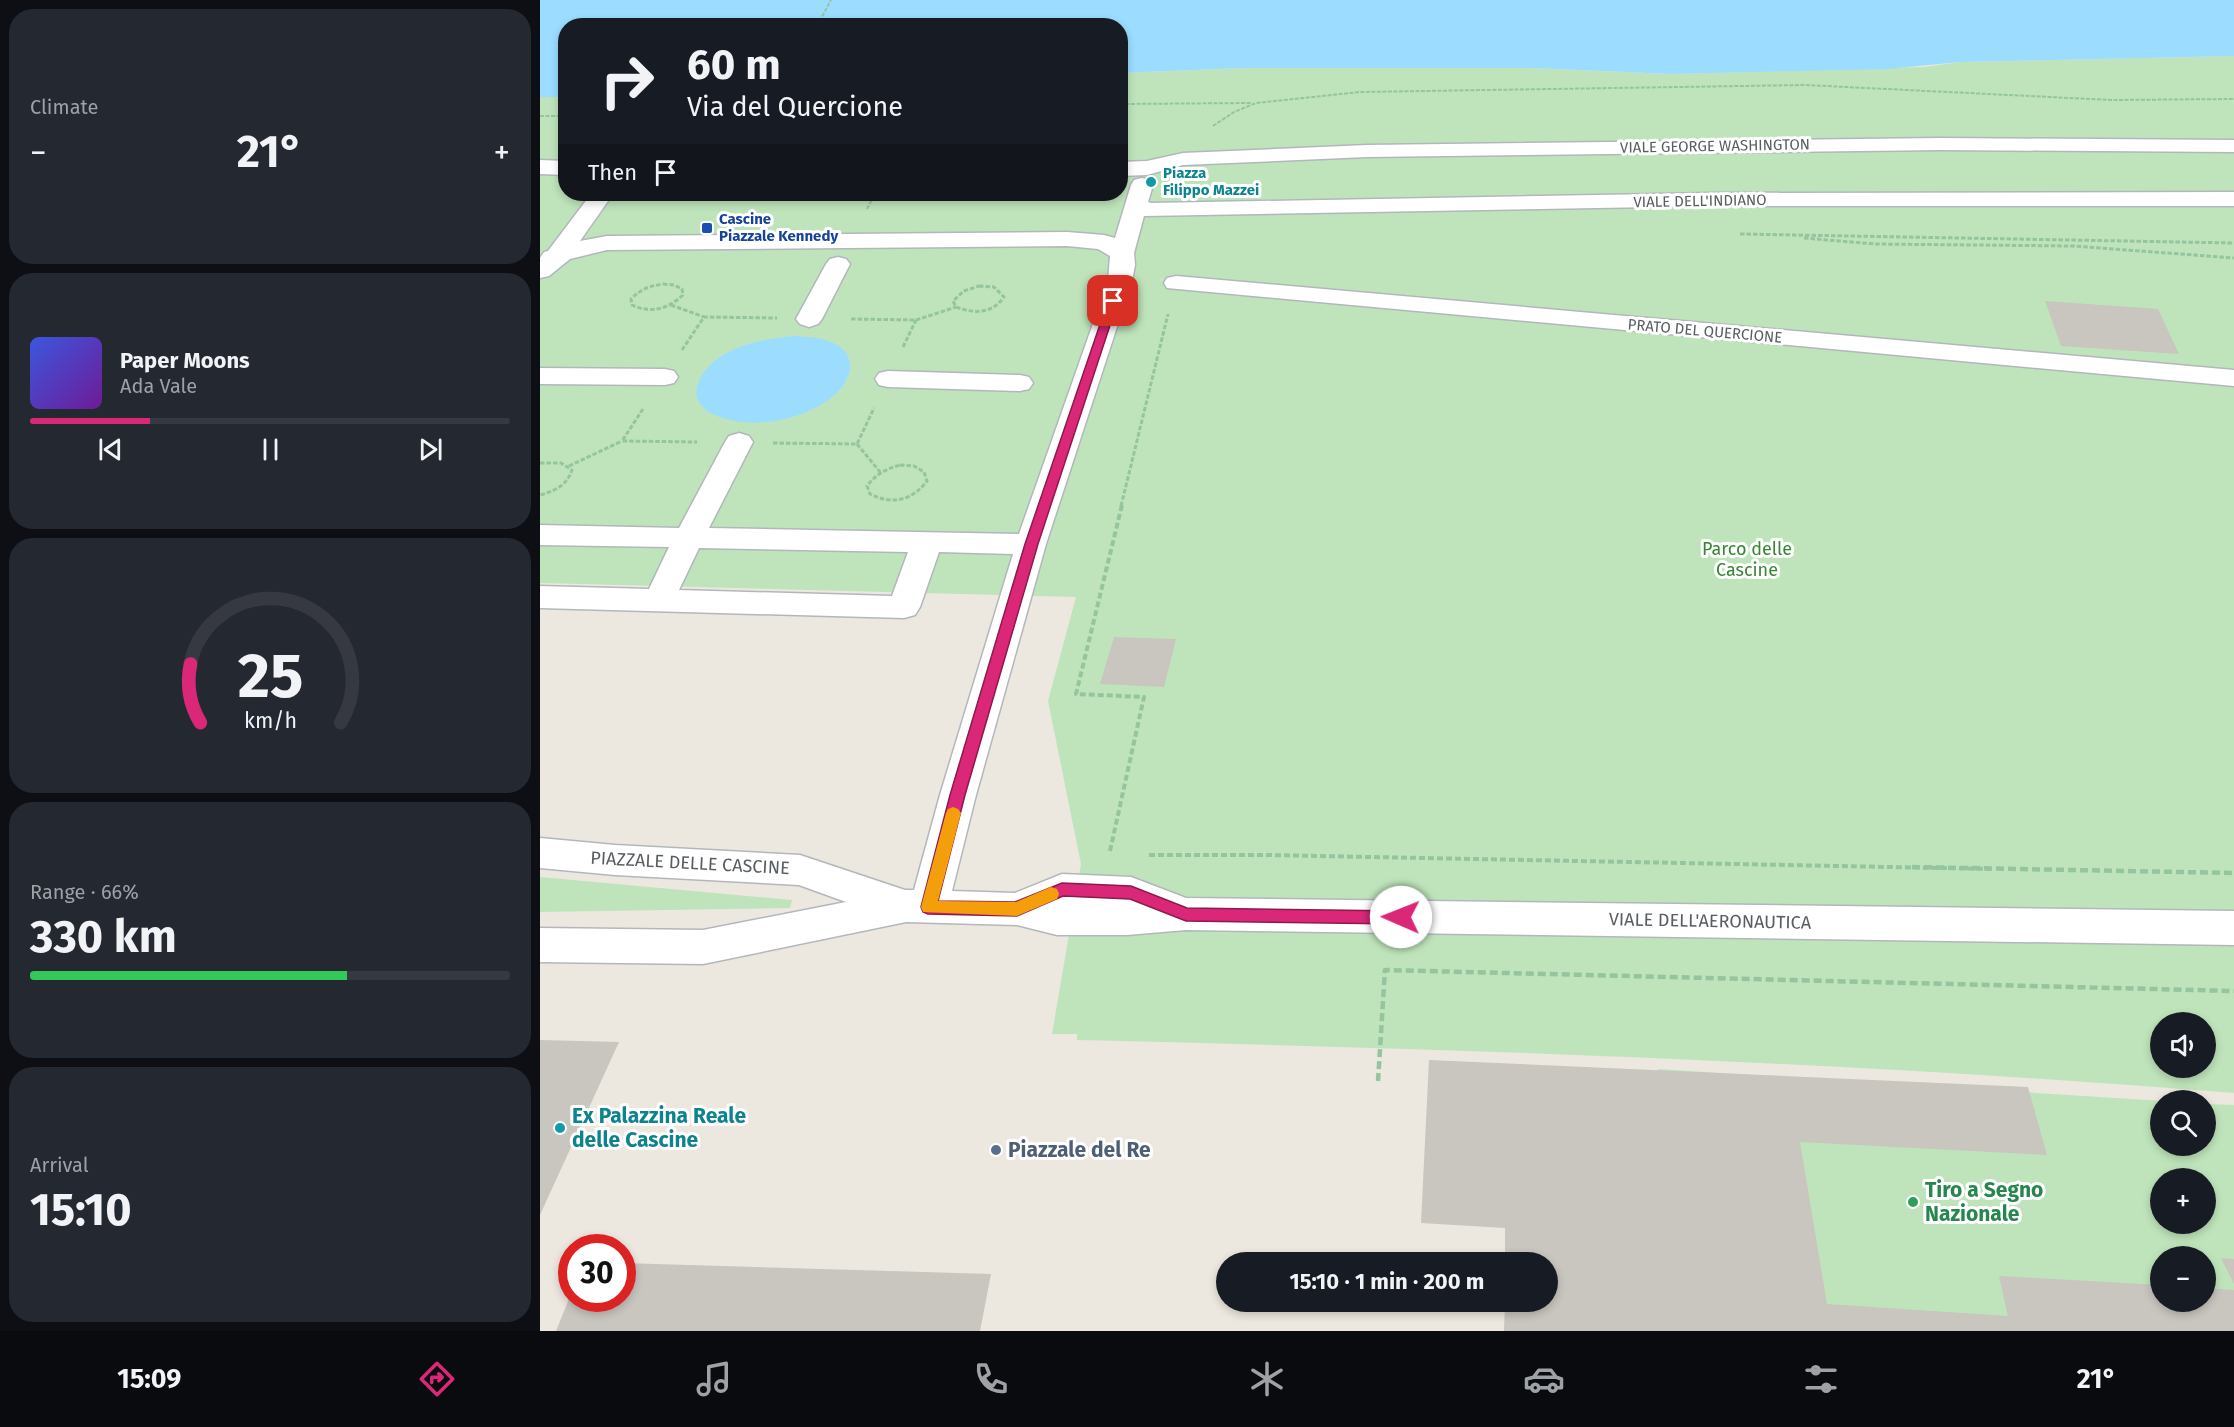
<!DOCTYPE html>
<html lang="en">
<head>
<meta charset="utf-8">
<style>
	body { margin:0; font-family:"Fira Sans",sans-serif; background:#242831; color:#f1f3f6; height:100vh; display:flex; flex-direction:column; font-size:22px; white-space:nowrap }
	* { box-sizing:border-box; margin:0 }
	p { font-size:20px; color:#9ea1a6 }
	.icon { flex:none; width:33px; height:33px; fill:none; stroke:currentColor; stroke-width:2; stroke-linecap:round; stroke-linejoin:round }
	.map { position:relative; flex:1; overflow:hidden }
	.details { display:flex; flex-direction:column; gap:9px; padding:9px; background:#0d0f14; width:540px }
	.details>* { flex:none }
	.banner { position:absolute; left:18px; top:18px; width:570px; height:183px; border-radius:24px; box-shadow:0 3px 9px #0003; background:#171b24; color:#f1f3f6; overflow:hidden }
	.buttons { position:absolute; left:1610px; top:1012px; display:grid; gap:12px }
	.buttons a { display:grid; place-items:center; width:66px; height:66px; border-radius:50%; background:#171b24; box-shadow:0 3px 9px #0003; font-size:30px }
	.speed { position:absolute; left:18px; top:1234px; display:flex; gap:12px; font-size:30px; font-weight:700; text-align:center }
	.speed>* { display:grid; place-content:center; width:78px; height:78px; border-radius:50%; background:#171b24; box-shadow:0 3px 9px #0003; line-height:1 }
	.speed .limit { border:9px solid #d22; background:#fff; color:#111 }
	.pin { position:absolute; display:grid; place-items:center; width:51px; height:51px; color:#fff; margin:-26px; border-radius:12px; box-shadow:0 3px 9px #0006 }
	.me { position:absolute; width:66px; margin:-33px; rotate:271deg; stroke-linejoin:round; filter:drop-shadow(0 0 4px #0008) }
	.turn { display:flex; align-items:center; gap:21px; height:126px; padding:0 30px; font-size:27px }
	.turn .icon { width:78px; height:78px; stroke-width:2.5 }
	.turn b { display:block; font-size:42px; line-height:51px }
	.then { display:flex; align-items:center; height:57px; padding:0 30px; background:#0003; gap:12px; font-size:22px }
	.big { font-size:45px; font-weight:700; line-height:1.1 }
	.details .card { flex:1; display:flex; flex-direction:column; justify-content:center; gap:9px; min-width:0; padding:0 21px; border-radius:24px; background:#242831 }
	.details .dial { align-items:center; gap:0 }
	.dial svg { height:156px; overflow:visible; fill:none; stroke:#363941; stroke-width:7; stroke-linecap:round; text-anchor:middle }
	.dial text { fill:#f1f3f6; stroke:none }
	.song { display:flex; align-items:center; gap:18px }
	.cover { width:72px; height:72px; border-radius:9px; background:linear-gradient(135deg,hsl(230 70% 55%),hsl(280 70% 35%)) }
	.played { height:6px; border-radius:3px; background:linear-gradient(90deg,#db2777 25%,#363941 25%) }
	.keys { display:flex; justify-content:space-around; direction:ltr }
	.heat { display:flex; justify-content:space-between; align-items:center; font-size:33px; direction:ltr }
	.charge { height:9px; border-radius:4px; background:linear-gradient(90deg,#34c759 66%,#363941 0) }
	.trip { position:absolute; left:676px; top:1252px; width:342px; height:60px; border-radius:30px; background:#171b24; box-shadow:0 3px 9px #0003; font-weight:700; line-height:60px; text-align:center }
	.menu { display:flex; height:96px; justify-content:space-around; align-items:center; background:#090b0e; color:#9ea1a6 }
	.menu .icon { width:42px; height:42px }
	.menu .on { color:#db2777 }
	.menu b { font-size:27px; color:#f1f3f6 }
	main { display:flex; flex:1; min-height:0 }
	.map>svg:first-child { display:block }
	.green { fill:#bfe4bb; fill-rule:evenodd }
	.water { fill:#9cddff }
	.building { fill:#c9c5bf }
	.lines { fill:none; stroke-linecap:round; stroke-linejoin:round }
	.street-casing { stroke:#b3b7bb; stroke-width:3 }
	.path-far3 { stroke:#94c59e; stroke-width:2; stroke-dasharray:4 1.5; stroke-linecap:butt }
	.path-far2 { stroke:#94c59e; stroke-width:3; stroke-dasharray:4.5 2; stroke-linecap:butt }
	.path-far1 { stroke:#94c59e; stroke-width:4; stroke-dasharray:6 3; stroke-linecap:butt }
	.path { stroke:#94c59e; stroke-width:4.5; stroke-dasharray:8 4; stroke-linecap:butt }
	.street { fill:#fff; fill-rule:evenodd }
	.route { fill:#db2777; stroke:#8e194d; stroke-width:1.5 }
	.slow { fill:#f59e0b }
	.culture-dot { fill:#0f9aa8; stroke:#fff; stroke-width:2 }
	.transit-dot { fill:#1a4fb4; stroke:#fff; stroke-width:2 }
	.service-dot { fill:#5c6f8a; stroke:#fff; stroke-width:2 }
	.leisure-dot { fill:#2e9e5b; stroke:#fff; stroke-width:2 }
	.labels { text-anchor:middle; stroke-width:6; stroke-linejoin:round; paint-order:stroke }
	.far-street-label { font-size:15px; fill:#585d61; stroke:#fff }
	.far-culture-label { font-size:15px; font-weight:bold; fill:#0d838f; stroke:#fff; text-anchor:start }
	.far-transit-label { font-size:15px; font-weight:bold; fill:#164399; stroke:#fff; text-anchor:start }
	.park-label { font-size:18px; fill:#378534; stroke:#fff }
	.street-label { font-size:18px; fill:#585d61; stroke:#fff }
	.near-culture-label { font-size:21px; font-weight:bold; fill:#0d838f; stroke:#fff; text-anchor:start }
	.near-service-label { font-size:21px; font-weight:bold; fill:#4e5e75; stroke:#fff; text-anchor:start }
	.near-leisure-label { font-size:21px; font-weight:bold; fill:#27864d; stroke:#fff; text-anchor:start }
</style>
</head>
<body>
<main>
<section class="details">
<div class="card"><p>Climate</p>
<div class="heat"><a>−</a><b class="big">21°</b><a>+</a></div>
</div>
<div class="card">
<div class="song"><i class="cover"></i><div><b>Paper Moons</b><p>Ada Vale</p></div></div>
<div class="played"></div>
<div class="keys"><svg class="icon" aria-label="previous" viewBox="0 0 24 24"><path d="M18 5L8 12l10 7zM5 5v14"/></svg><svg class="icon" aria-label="pause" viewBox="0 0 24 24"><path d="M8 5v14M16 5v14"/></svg><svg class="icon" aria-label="next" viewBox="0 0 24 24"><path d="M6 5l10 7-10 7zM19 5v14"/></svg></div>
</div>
<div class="card dial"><svg viewBox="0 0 100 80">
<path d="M14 69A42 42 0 1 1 86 69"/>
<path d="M14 69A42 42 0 0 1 9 39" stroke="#db2777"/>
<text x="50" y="56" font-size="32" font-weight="700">25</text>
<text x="50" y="72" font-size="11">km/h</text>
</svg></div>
<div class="card"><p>Range · 66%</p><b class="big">330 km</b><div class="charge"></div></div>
<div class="card"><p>Arrival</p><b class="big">15:10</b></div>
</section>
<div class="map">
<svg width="1694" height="1331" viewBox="0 0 1694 1331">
	<rect width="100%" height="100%" fill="#ece8e0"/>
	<path class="green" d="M1694,56V1093C1309,1062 923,1049 537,1040V1034H512L541,864L508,701L536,597L0,583V97H25L26,194H580L581,73L704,68H990L1131,74L1384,67L1420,62ZM1620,1023H1665V1068H1620Z
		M0,877L252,900L250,908L0,912Z
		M1118,1069L1624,1101H1620V1146H1665V1104L1694,1105V1331L1133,1310ZM1620,1179H1665V1224H1620ZM1620,1257H1665V1302H1620Z"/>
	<path class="water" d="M0,0H1694V56L1420,62L1348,69L1131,74L990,68H704L581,73L580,26H26L25,97H0Z
		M255,336C267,337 280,337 291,342C318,353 314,379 294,395C270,417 226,427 194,421C181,418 167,415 159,402C155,396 156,388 159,381C175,347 221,339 255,336Z"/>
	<path class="building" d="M1505,301L1618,309L1639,354L1521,346Z
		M574,637L636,639L624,687L560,684Z
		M0,1040L79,1042L0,1215Z
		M889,1060L1488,1087L1507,1155L1260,1142L1287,1304L1468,1316L1459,1276L1620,1285V1302H1665V1288L1694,1290V1331H964L965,1302H1008V1263H965V1228L881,1223Z
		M1681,1258L1694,1259V1284Z
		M82,1263L451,1274L440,1331H16L31,1294L32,1299H82Z"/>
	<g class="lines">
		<g class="street-casing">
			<path id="street" d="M1401,138L1694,140V152L1401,150L827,157L643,165L607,175L580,176V162L607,161L643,153L827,145Z
				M0,160L26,161V175L0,174Z
				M602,178L610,180L613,185L608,202L611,203L1174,193L1694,192V206H1174L604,216L594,253L595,265L592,281L506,544L436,795L412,891L475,893L522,874L591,877L646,898L1694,911V945L646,930L587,935H517L477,925L366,922L163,964L0,962V928L163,930L306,902L259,885L75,875L0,868V838L75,845L260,855L365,890H374L400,795L473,554L399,552L380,607L375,615L364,618L0,608V586L109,589L129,547L0,545V525L139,528L185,442L189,436L199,433L209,436L213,442L169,528L479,534L568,281L570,256L558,249L527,246L67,250L30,259L9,276L0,278V258L4,252L8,251L51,194H73L40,241L67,236L527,232L564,235L575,238L591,185L594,180ZM159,548L368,552L352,596L139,590Z
				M298,257L306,259L310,264L282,319L278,324L269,327L260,324L256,319L286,264L290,259Z
				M636,276L1694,370V386L627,288L624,283L627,278Z
				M0,368L125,369L134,371L138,377L134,383L125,385L0,384Z
				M348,371L480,375L489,377L493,383L489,389L480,391L348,387L339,385L335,379L339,373Z"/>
		</g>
		<path class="path-far3" d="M277,26L291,0
			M580,104L712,103
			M0,116H26
			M673,126L694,112L716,103L820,92L1265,85L1571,100L1694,99
			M327,209L335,194"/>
		<path class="path-far2" d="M1200,234L1694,243
			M1264,238L1335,244L1533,246L1694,258
			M123,284L134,285L142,289L143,295C128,309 111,314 92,305L91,299C101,289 109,286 123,284Z
			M439,286L454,287L464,297C452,314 434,314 416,307L413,301L424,291Z
			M131,305L164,317
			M311,319L376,320L416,307
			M363,347L376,320
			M142,350L164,317L237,318
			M103,409L82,441L157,442
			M233,443L317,444L334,408
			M317,444L340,472
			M0,463H21L32,470C27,485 15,491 0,495
			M360,465L374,466L384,472L387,481C372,501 352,505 330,494L327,486C336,474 346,469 360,465Z
			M29,466L82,441
			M581,506L628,314"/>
		<path class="path-far1" d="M570,851L604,697L536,694L582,505
			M609,855H727L1453,869"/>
		<path class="path" d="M1372,867L1694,873
			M838,1081L845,970L1694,991"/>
		<use href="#street" class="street"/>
	</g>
	<path class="route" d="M573,298L578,301L498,544L425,795L398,901L475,902L522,883L591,886L647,908L861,911L866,912L869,917L866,922L861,924L646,921L590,899L523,896L477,916L388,914L383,912L381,907L410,795L485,544L568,301Z"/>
	<path class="slow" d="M413,807L418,809L421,813L398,901L476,902L511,887L517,889L519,894L517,899L477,916L383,912L381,907L406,813L408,809Z"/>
	<g class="culture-dot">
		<circle cx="611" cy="182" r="6"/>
		<circle cx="20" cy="1128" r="6"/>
	</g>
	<rect class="transit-dot" x="161" y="222" width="12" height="12" rx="3"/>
	<circle class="service-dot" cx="456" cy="1150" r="6"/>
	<circle class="leisure-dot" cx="1373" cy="1202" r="6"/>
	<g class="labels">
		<g class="far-street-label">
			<text transform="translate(1175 146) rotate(-1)" y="5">VIALE GEORGE WASHINGTON</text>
			<text transform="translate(1160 201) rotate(-1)" y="5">VIALE DELL'INDIANO</text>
			<text transform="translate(1165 331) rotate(5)" y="5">PRATO DEL QUERCIONE</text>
		</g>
		<g class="far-culture-label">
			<text x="623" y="178">Piazza<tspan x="623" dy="17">Filippo Mazzei</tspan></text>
		</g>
		<g class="far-transit-label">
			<text x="179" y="224">Cascine<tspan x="179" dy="17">Piazzale Kennedy</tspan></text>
		</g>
		<g class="park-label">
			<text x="1207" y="555">Parco delle<tspan x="1207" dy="21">Cascine</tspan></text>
		</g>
		<g class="street-label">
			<text transform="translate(150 863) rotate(3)" y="6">PIAZZALE DELLE CASCINE</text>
			<text transform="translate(1170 921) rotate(1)" y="6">VIALE DELL'AERONAUTICA</text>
		</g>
		<g class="near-culture-label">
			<text x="32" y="1123">Ex Palazzina Reale<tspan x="32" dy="24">delle Cascine</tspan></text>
		</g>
		<g class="near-service-label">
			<text x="468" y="1157">Piazzale del Re</text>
		</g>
		<g class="near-leisure-label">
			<text x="1385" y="1197">Tiro a Segno<tspan x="1385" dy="24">Nazionale</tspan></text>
		</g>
	</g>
</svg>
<div class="buttons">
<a><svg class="icon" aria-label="sound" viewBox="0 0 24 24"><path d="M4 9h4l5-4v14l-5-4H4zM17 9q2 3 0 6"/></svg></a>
<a><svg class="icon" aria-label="search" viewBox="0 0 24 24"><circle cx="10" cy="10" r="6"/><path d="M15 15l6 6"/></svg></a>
<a>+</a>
<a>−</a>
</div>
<div class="speed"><div class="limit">30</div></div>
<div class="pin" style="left:573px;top:301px;background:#d93025"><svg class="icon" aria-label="arrive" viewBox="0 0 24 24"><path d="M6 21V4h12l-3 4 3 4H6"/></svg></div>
<svg class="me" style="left:861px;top:917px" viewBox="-20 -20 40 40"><circle r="19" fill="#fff"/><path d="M0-13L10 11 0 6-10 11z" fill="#db2777"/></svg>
<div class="trip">15:10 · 1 min · 200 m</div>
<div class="banner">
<div class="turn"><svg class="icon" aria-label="right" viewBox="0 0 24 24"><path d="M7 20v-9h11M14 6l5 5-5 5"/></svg><div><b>60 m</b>Via del Quercione</div></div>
<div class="then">Then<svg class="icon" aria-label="arrive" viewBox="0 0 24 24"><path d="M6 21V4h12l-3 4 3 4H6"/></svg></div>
</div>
</div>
</main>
<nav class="menu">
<b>15:09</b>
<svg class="icon on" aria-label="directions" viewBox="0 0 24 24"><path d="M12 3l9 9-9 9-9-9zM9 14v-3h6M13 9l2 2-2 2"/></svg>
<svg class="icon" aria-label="music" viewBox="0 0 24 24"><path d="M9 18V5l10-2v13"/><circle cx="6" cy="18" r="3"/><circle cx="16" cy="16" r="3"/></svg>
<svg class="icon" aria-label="phone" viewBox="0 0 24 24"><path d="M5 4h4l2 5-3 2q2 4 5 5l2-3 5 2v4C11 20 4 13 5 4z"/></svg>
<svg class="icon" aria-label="climate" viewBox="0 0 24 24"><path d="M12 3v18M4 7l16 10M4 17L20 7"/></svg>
<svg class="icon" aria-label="car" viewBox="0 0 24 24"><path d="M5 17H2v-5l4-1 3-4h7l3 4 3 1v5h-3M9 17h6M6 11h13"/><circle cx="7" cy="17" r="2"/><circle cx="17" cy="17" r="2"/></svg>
<svg class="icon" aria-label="filters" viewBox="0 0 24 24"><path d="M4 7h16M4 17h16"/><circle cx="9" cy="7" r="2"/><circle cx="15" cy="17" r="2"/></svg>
<b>21°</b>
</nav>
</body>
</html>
